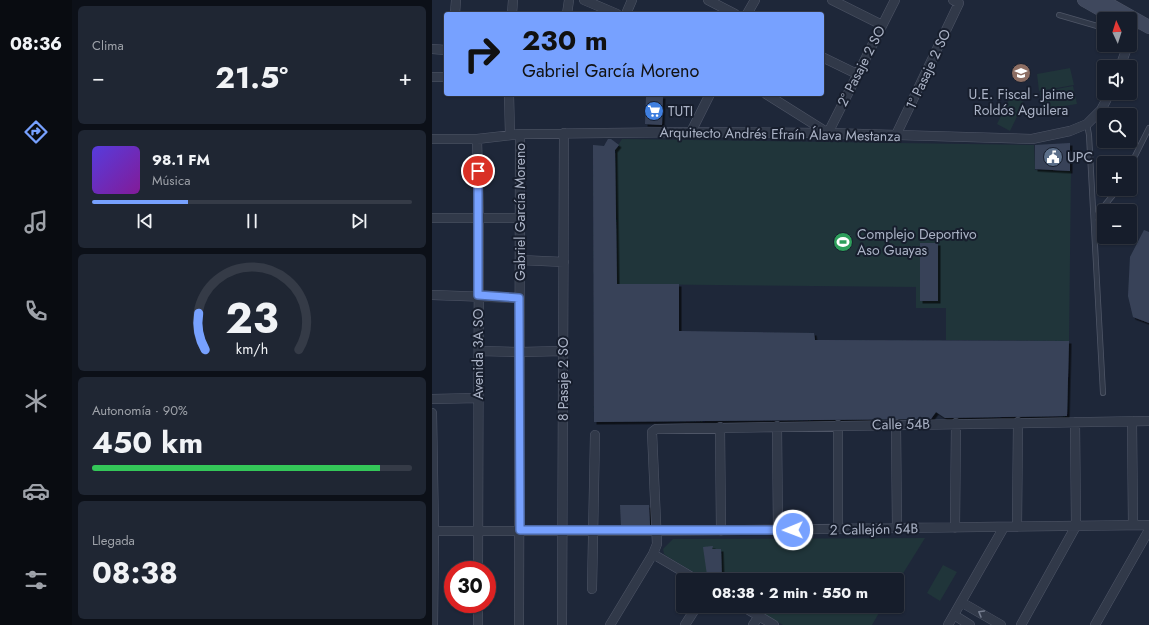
<!DOCTYPE html>
<html lang="es">
<head>
<meta charset="utf-8">
<style>
	body { margin:0; font-family:Jost,sans-serif; background:#1f2633; color:#f1f3f6; height:100vh; display:flex; flex-direction:column; font-size:15px; white-space:nowrap }
	* { box-sizing:border-box; margin:0 }
	p { font-size:13px; color:#9ea2a9 }
	.icon { flex:none; width:22px; height:22px; fill:none; stroke:currentColor; stroke-width:2; stroke-linecap:round; stroke-linejoin:round }
	.map { position:relative; flex:1; overflow:hidden }
	.panel { display:flex; flex-direction:column; gap:6px; padding:6px; background:#0c1018; width:360px }
	.panel>* { flex:none }
	.banner { position:absolute; left:12px; top:12px; width:380px; height:84px; border-radius:4px; box-shadow:0 1px 3px #0004,0 0 0 1px #353b47; background:#77a1ff; color:#111; overflow:hidden }
	.needle { width:26px; rotate:356deg }
	.buttons { position:absolute; left:665px; top:12px; display:grid; gap:8px }
	.buttons a { display:grid; place-items:center; width:40px; height:40px; border-radius:4px; background:#161d2b; box-shadow:0 1px 3px #0004,0 0 0 1px #353b47; font-size:20px }
	.speed { position:absolute; left:12px; top:561px; display:flex; gap:8px; font-size:20px; font-weight:700; text-align:center }
	.speed>* { display:grid; place-content:center; width:52px; height:52px; border-radius:50%; background:#161d2b; box-shadow:0 1px 3px #0004,0 0 0 1px #353b47; line-height:1 }
	.speed .limit { border:6px solid #d22; background:#fff; color:#111 }
	.pin { position:absolute; display:grid; place-items:center; width:34px; height:34px; color:#fff; margin:-17px; border:2px solid #fff; border-radius:50%; box-shadow:0 1px 4px #0007 }
	.me { position:absolute; width:44px; margin:-22px; rotate:269deg; stroke-linejoin:round; filter:drop-shadow(0 0 3px #0008) }
	.turn { display:flex; align-items:center; gap:14px; height:84px; padding:0 12px; font-size:18px }
	.turn .icon { width:52px; height:52px; stroke-width:2.5 }
	.turn b { display:block; font-size:28px; line-height:34px }
	.big { font-size:30px; font-weight:700; line-height:1.1 }
	.panel .tile { flex:1; display:flex; flex-direction:column; justify-content:center; gap:6px; min-width:0; padding:0 14px; border-radius:6px; background:#1f2633 }
	.panel .dial { align-items:center; gap:0 }
	.dial svg { height:104px; overflow:visible; fill:none; stroke:#353b47; stroke-width:7; stroke-linecap:round; text-anchor:middle }
	.dial text { fill:#f1f3f6; stroke:none }
	.song { display:flex; align-items:center; gap:12px }
	.cover { width:48px; height:48px; border-radius:6px; background:linear-gradient(135deg,hsl(250 70% 55%),hsl(290 70% 35%)) }
	.played { height:4px; border-radius:2px; background:linear-gradient(90deg,#77a1ff 30%,#353b47 30%) }
	.keys { display:flex; justify-content:space-around; direction:ltr }
	.heat { display:flex; justify-content:space-between; align-items:center; font-size:22px; direction:ltr }
	.charge { height:6px; border-radius:3px; background:linear-gradient(90deg,#34c759 90%,#353b47 0) }
	.trip { position:absolute; left:244px; top:573px; width:228px; height:40px; border-radius:4px; background:#161d2b; box-shadow:0 1px 3px #0004,0 0 0 1px #353b47; font-weight:700; line-height:40px; text-align:center }
	main { display:flex; flex:1; min-height:0 }
	.menu { display:flex; flex-direction:column; width:72px; justify-content:space-around; align-items:center; background:#090c11; color:#9ea2a9 }
	.menu .icon { width:28px; height:28px }
	.menu .current { color:#77a1ff }
	.menu b { font-size:18px; color:#f1f3f6 }
	.map>svg:first-child { display:block }
	.green { fill:#20353a }
	.building { fill:#394359; filter:url(#shadow) }
	.lines { fill:none; stroke-linecap:round; stroke-linejoin:round }
	.lane-casing { stroke:#4f5667; stroke-width:6 }
	.street-casing { stroke:#4f5667; stroke-width:10 }
	.secondary-casing { stroke:#4f5667; stroke-width:14 }
	.lane { stroke:#313949; stroke-width:4.5 }
	.street { stroke:#313949; stroke-width:9 }
	.secondary { stroke:#3f485d; stroke-width:13 }
	.oneway { stroke:#747c8e }
	.route-casing { stroke:#4d69a6; stroke-width:10 }
	.route { stroke:#77a1ff; stroke-width:7 }
	.labels { text-anchor:middle; stroke-width:4; stroke-linejoin:round; paint-order:stroke }
	.street-label { font-size:14px; fill:#abb3c6; stroke:#171e2d }
	.poi-label { font-size:14px; fill:#abb3c6; stroke:#171e2d; text-anchor:start }
</style>
</head>
<body>
<main>
<nav class="menu">
<b>08:36</b>
<svg class="icon current" aria-label="directions" viewBox="0 0 24 24"><path d="M12 3l9 9-9 9-9-9zM9 14v-3h6M13 9l2 2-2 2"/></svg>
<svg class="icon" aria-label="music" viewBox="0 0 24 24"><path d="M9 18V5l10-2v13"/><circle cx="6" cy="18" r="3"/><circle cx="16" cy="16" r="3"/></svg>
<svg class="icon" aria-label="phone" viewBox="0 0 24 24"><path d="M5 4h4l2 5-3 2q2 4 5 5l2-3 5 2v4C11 20 4 13 5 4z"/></svg>
<svg class="icon" aria-label="climate" viewBox="0 0 24 24"><path d="M12 3v18M4 7l16 10M4 17L20 7"/></svg>
<svg class="icon" aria-label="car" viewBox="0 0 24 24"><path d="M5 17H2v-5l4-1 3-4h7l3 4 3 1v5h-3M9 17h6M6 11h13"/><circle cx="7" cy="17" r="2"/><circle cx="17" cy="17" r="2"/></svg>
<svg class="icon" aria-label="filters" viewBox="0 0 24 24"><path d="M4 7h16M4 17h16"/><circle cx="9" cy="7" r="2"/><circle cx="15" cy="17" r="2"/></svg>
</nav>
<section class="panel">
<div class="tile"><p>Clima</p>
<div class="heat"><a>−</a><b class="big">21.5°</b><a>+</a></div>
</div>
<div class="tile">
<div class="song"><i class="cover"></i><div><b>98.1 FM</b><p>Música</p></div></div>
<div class="played"></div>
<div class="keys"><svg class="icon" aria-label="previous" viewBox="0 0 24 24"><path d="M18 5L8 12l10 7zM5 5v14"/></svg><svg class="icon" aria-label="pause" viewBox="0 0 24 24"><path d="M8 5v14M16 5v14"/></svg><svg class="icon" aria-label="next" viewBox="0 0 24 24"><path d="M6 5l10 7-10 7zM19 5v14"/></svg></div>
</div>
<div class="tile dial"><svg viewBox="0 0 100 80">
<path d="M14 69A42 42 0 1 1 86 69"/>
<path d="M14 69A42 42 0 0 1 9 41" stroke="#77a1ff"/>
<text x="50" y="56" font-size="32" font-weight="700">23</text>
<text x="50" y="72" font-size="11">km/h</text>
</svg></div>
<div class="tile"><p>Autonomía · 90%</p><b class="big">450 km</b><div class="charge"></div></div>
<div class="tile"><p>Llegada</p><b class="big">08:38</b></div>
</section>
<div class="map">
<svg width="717" height="625" viewBox="0 0 717 625">
	<defs>
		<filter id="shadow"><feDropShadow dx="2.5" dy="2.5" stdDeviation="0" flood-color="#0009"/></filter>
	</defs>
	<rect width="100%" height="100%" fill="#1e2739"/>
	<path class="green" d="M638,68L642,85L607,91L605,74Z
		M641,86L645,104L611,109L608,92Z
		M579,96L592,102L578,131L565,124Z
		M190,139L602,145L603,170L639,171L637,341L514,340V308H484V287L185,284L183,150Z
		M493,538L465,583V580H275L236,557L232,554L231,549L241,539Z
		M511,565L525,572L508,601L495,593Z
		M319,606H451L440,625H351Z"/>
	<path class="building" d="M231,96L230,125L213,124L214,97Z
		M176,139H179L187,145L183,150L185,284H247V331L382,333L383,340L637,341L635,416L513,418L504,412L499,419L162,422L161,145L172,146Z
		M638,143V171L603,169V145Z
		M712,230L717,232V323L701,317L696,296L698,257Z
		M488,243H506V301H488Z
		M188,505H217L218,525H189Z
		M281,546L280,549H289L290,579L275,575L271,547Z"/>
	<g class="lines">
		<g class="lane-casing">
			<path id="lane" d="M627,15L672,28
				M655,124L657,135L671,393
				M698,166L717,128
				M663,217L686,189"/>
		</g>
		<g class="street-casing">
			<path id="street" d="M152,0L185,14
				M276,0L303,14
				M400,0L450,25
				M23,14L24,0
				M80,14L81,0
				M135,14L137,0
				M194,14L200,0
				M315,14L323,0
				M698,39L704,20
				M0,49L14,50
				M390,57L425,74
				M688,67L696,45
				M0,77H14
				M77,94L78,135
				M334,94L396,133L463,0
				M259,132L278,94
				M464,135L527,3L521,0
				M0,139H45L88,134L259,132L396,133L600,139L638,131L655,124L669,110L678,93
				M45,139L47,219L46,570
				M0,218H88
				M88,260L132,262
				M0,295L87,298
				M47,351L88,352L131,351
				M0,399L46,398
				M0,413L2,531L1,625
				M700,421L701,525
				M464,424L465,528
				M406,425V529
				M345,426L346,530
				M288,427L289,531
				M585,527L586,422
				M523,528L524,423
				M0,531H224L717,525
				M221,554L265,580
				M160,589L163,435
				M529,602L569,625
				M310,606L342,625
				M522,615L538,625
				M46,625V604
				M87,625L88,134
				M130,625L132,133
				M178,625L221,554L225,544L220,432L224,429L717,421
				M253,625L265,606
				M321,625L327,616
				M516,625L572,527
				M589,625L644,526L643,422
				M663,625L717,530"/>
		</g>
		<g class="secondary-casing">
			<path id="secondary" d="M652,0L675,13
				M669,0L717,27"/>
		</g>
		<use href="#lane" class="lane"/>
		<use href="#street" class="street"/>
		<use href="#secondary" class="secondary"/>
	</g>
	<defs><path id="oneway-chevron" d="M-2-3.5L2.5 0L-2 3.5" fill="none" stroke-width="1.6" stroke-linecap="round" stroke-linejoin="round"/></defs>
	<use class="oneway" href="#oneway-chevron" transform="translate(549 613) rotate(-150)"/>
	<g class="lines">
		<g class="route-casing">
			<path id="route" d="M46,171V295L87,298L88,530H361"/>
		</g>
		<use href="#route" class="route"/>
	</g>
	<defs>
		<g id="school-disc" transform="scale(1)"><circle r="9.5" fill="#8d6e63" stroke="#171e2d"/><path d="M0-5L7-2L0 1L-7-2ZM-4 1L0 2.5L4 1V4Q0 6-4 4Z" fill="#fff"/></g>
		<g id="supermarket-disc" transform="scale(1)"><circle r="9.5" fill="#3f7fe0" stroke="#171e2d"/><path d="M-6-5.5h2.5l.6 2H6L4.5 2H-2.5L-4.4-4H-6ZM-1.5 3.2a1.3 1.3 0 1 0 .1 0ZM3 3.2a1.3 1.3 0 1 0 .1 0Z" fill="#fff"/></g>
		<g id="civic-disc" transform="scale(1)"><circle r="9.5" fill="#5c6f8a" stroke="#171e2d"/><path d="M-.6-6.5H3V-4.5H.6V-3L4-1V1h2V6H-6V1h2V-1L-.6-3ZM-1.2 2.5V6h2.4V2.5Z" fill="#fff"/></g>
		<g id="stadium-disc" transform="scale(1)"><circle r="9.5" fill="#2e9e5b" stroke="#171e2d"/><path d="M0-5a6.5 5 0 1 0 0 10a6.5 5 0 1 0 0-10ZM-3.5-1.8h7v3.6h-7Z" fill="#fff"/></g>
	</defs>
	<g fill-rule="evenodd">
		<use href="#school-disc" x="589" y="73"/>
		<use href="#supermarket-disc" x="222" y="111"/>
		<use href="#civic-disc" x="621" y="157"/>
		<use href="#stadium-disc" x="411" y="242"/>
	</g>
	<g class="labels">
		<g class="street-label">
			<text transform="translate(429 66) rotate(-63)" y="5">2º Pasaje 2 SO</text>
			<text transform="translate(496 69) rotate(-65)" y="5">1º Pasaje 2 SO</text>
			<text transform="translate(348 134) rotate(1)" y="5">Arquitecto Andrés Efraín Álava Mestanza</text>
			<text transform="translate(88 212) rotate(-90)" y="5">Gabriel García Moreno</text>
			<text transform="translate(46 354) rotate(-90)" y="5">Avenida 3A SO</text>
			<text transform="translate(131 379) rotate(-90)" y="5">8 Pasaje 2 SO</text>
			<text transform="translate(469 424) rotate(-1)" y="5">Calle 54B</text>
			<text transform="translate(442 529) rotate(-1)" y="5">2 Callejón 54B</text>
		</g>
		<g class="poi-label">
			<text x="589" y="99" text-anchor="middle">U.E. Fiscal - Jaime<tspan x="589" dy="16">Roldós Aguilera</tspan></text>
			<text x="236" y="116">TUTI</text>
			<text x="635" y="162">UPC</text>
			<text x="425" y="239">Complejo Deportivo<tspan x="425" dy="16">Aso Guayas</tspan></text>
		</g>
	</g>
</svg>
<div class="buttons">
<a><svg class="needle" viewBox="-14 -14 28 28"><path d="M0-13l5 13h-10z" fill="#e53935"/><path d="M0 13l5-13h-10z" fill="#9ea2a9"/></svg></a>
<a><svg class="icon" aria-label="sound" viewBox="0 0 24 24"><path d="M4 9h4l5-4v14l-5-4H4zM17 9q2 3 0 6"/></svg></a>
<a><svg class="icon" aria-label="search" viewBox="0 0 24 24"><circle cx="10" cy="10" r="6"/><path d="M15 15l6 6"/></svg></a>
<a>+</a>
<a>−</a>
</div>
<div class="speed"><div class="limit">30</div></div>
<div class="pin" style="left:46px;top:171px;background:#d93025"><svg class="icon" aria-label="arrive" viewBox="0 0 24 24"><path d="M6 21V4h12l-3 4 3 4H6"/></svg></div>
<svg class="me" style="left:361px;top:530px" viewBox="-20 -20 40 40"><circle r="17" fill="#77a1ff" stroke="#fff" stroke-width="3"/><path d="M0-11L8 9 0 5-8 9z" fill="#fff"/></svg>
<div class="trip">08:38 · 2 min · 550 m</div>
<div class="banner">
<div class="turn"><svg class="icon" aria-label="right" viewBox="0 0 24 24"><path d="M7 20v-9h11M14 6l5 5-5 5"/></svg><div><b>230 m</b>Gabriel García Moreno</div></div>
</div>
</div>
</main>
</body>
</html>
